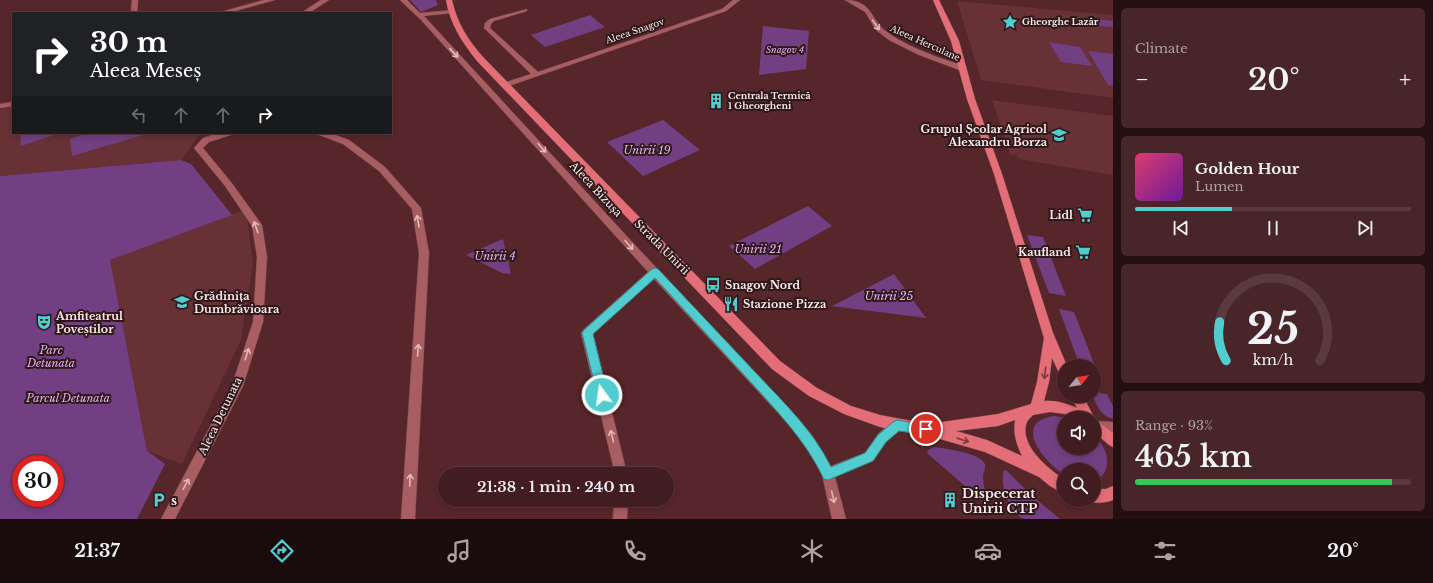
<!DOCTYPE html>
<html lang="en">
<head>
<meta charset="utf-8">
<style>
	body { margin:0; font-family:"Libre Baskerville",serif; background:#482529; color:#f1f3f6; height:100vh; display:flex; flex-direction:column; font-size:15px; white-space:nowrap }
	* { box-sizing:border-box; margin:0 }
	p { font-size:13px; color:#aea1a5 }
	.icon { flex:none; width:22px; height:22px; fill:none; stroke:currentColor; stroke-width:2; stroke-linecap:round; stroke-linejoin:round }
	.map { position:relative; flex:1; overflow:hidden }
	.panel { display:flex; flex-direction:column; gap:8px; padding:8px; background:#240f12; width:320px }
	.panel>* { flex:none }
	.banner { position:absolute; left:12px; top:12px; width:380px; height:122px; border-radius:0px; box-shadow:0 2px 6px #0003,0 0 0 1px #5a3a3e; background:#202124; color:#fff; overflow:hidden }
	.needle { width:26px; rotate:60deg }
	.buttons { position:absolute; left:1057px; top:359px; display:grid; gap:8px }
	.buttons a { display:grid; place-items:center; width:44px; height:44px; border-radius:50%; background:#411c20; box-shadow:0 2px 6px #0003,0 0 0 1px #5a3a3e; font-size:20px }
	.speed { position:absolute; left:12px; top:455px; display:flex; gap:8px; font-size:20px; font-weight:700; text-align:center }
	.speed>* { display:grid; place-content:center; width:52px; height:52px; border-radius:50%; background:#411c20; box-shadow:0 2px 6px #0003,0 0 0 1px #5a3a3e; line-height:1 }
	.speed .limit { border:6px solid #d22; background:#fff; color:#111 }
	.pin { position:absolute; display:grid; place-items:center; width:34px; height:34px; color:#fff; margin:-17px; border:2px solid #fff; border-radius:50%; box-shadow:0 1px 4px #0007 }
	.me { position:absolute; width:44px; margin:-22px; rotate:346deg; stroke-linejoin:round; filter:drop-shadow(0 0 3px #0008) }
	.turn { display:flex; align-items:center; gap:14px; height:84px; padding:0 12px; font-size:18px }
	.turn .icon { width:52px; height:52px; stroke-width:2.5 }
	.turn b { display:block; font-size:28px; line-height:34px }
	.lanes { display:flex; align-items:center; height:38px; padding:0 12px; background:#0003; justify-content:center; gap:20px; direction:ltr }
	.lanes .off { opacity:.35 }
	.big { font-size:30px; font-weight:600; line-height:1.1 }
	.panel .card { flex:1; display:flex; flex-direction:column; justify-content:center; gap:6px; min-width:0; padding:0 14px; border-radius:6px; background:#482529 }
	.panel .dial { align-items:center; gap:0 }
	.dial svg { height:104px; overflow:visible; fill:none; stroke:#5a3a3e; stroke-width:7; stroke-linecap:round; text-anchor:middle }
	.dial text { fill:#f1f3f6; stroke:none }
	.song { display:flex; align-items:center; gap:12px }
	.cover { width:48px; height:48px; border-radius:6px; background:linear-gradient(135deg,hsl(340 70% 55%),hsl(280 70% 35%)) }
	.played { height:4px; border-radius:2px; background:linear-gradient(90deg,#52cdcf 35%,#5a3a3e 35%) }
	.keys { display:flex; justify-content:space-around; direction:ltr }
	.heat { display:flex; justify-content:space-between; align-items:center; font-size:22px; direction:ltr }
	.charge { height:6px; border-radius:3px; background:linear-gradient(90deg,#34c759 93%,#5a3a3e 0) }
	.trip { position:absolute; left:438px; top:467px; width:236px; height:40px; border-radius:20px; background:#411c20; box-shadow:0 2px 6px #0003,0 0 0 1px #5a3a3e; font-weight:600; line-height:40px; text-align:center }
	.menu { display:flex; height:64px; justify-content:space-around; align-items:center; background:#1a0b0d; color:#aea1a5 }
	.menu .icon { width:28px; height:28px }
	.menu .current { color:#52cdcf }
	.menu b { font-size:18px; color:#f1f3f6 }
	main { display:flex; flex:1; min-height:0 }
	.map>svg:first-child { display:block }
	.built { fill:#673135 }
	.green { fill:#723f83; fill-rule:evenodd }
	.lines { fill:none; stroke-linecap:round; stroke-linejoin:round }
	.minor-casing { stroke:#724549; stroke-width:1 }
	.secondary-casing { stroke:#724549; stroke-width:1 }
	.minor { fill:#a75d61; fill-rule:evenodd }
	.secondary { fill:#e36e77; fill-rule:evenodd }
	.oneway { stroke:#e0b9bb }
	.oneway2 { stroke:#763a3f }
	.route { fill:#52cdcf; stroke:#358587 }
	.labels { text-anchor:middle; stroke-width:4; stroke-linejoin:round; paint-order:stroke }
	.far-poi-label { font-size:9px; font-weight:bold; fill:#feeaeb; stroke:#2e1819; text-anchor:start }
	.far-street-label { font-size:9px; fill:#feeaeb; stroke:#2e1819 }
	.far-park-label { font-size:9px; font-style:italic; fill:#e5b2f8; stroke:#2e1819 }
	.poi-label { font-size:11px; font-weight:bold; fill:#feeaeb; stroke:#2e1819; text-anchor:start }
	.park-label { font-size:11px; font-style:italic; fill:#e5b2f8; stroke:#2e1819 }
	.street-label { font-size:11px; fill:#feeaeb; stroke:#2e1819 }
	.near-poi-label { font-size:13px; font-weight:bold; fill:#feeaeb; stroke:#2e1819; text-anchor:start }
</style>
</head>
<body>
<main>
<div class="map">
<svg width="1113" height="519" viewBox="0 0 1113 519">
	<rect width="100%" height="100%" fill="#57262a"/>
	<path class="built" d="M957,1L1113,15V98L981,80Z
		M992,100L1113,116V175L1019,159L1017,155L1010,154Z
		M13,106V133H201L181,160L0,176V109Z
		M246,209L253,263L241,340L182,464L147,451L110,260Z"/>
	<path class="green" d="M410,0H436L438,5L421,12Z
		M590,15L605,27L545,47L531,35Z
		M1087,18L1113,21V27L1091,25Z
		M763,26L809,31L806,69L759,75Z
		M1049,42L1080,47L1092,66L1061,62Z
		M1088,51L1113,54V86L1108,85Z
		M663,120L700,150L643,176L607,142Z
		M20,133H54V135L21,146Z
		M89,133H142L143,135L72,156L70,139Z
		M181,160L191,164L232,215L110,260L147,451L165,464L137,519H0V176ZM21,464H55V498H21Z
		M808,206L832,226L755,269L729,246Z
		M1027,235L1043,237L1066,296L1049,293Z
		M503,239L511,274L502,273L466,255Z
		M894,274L926,318L832,306Z
		M1059,309L1074,312L1102,384L1094,383V366H1080Z
		M1094,392L1107,394L1113,406V419C1101,416 1097,407 1093,396H1094Z
		M1054,416L1064,418V448H1094V435C1110,450 1113,473 1094,482V470H1064V474C1044,462 1011,422 1054,416Z
		M933,447C943,448 981,453 985,464C986,468 983,473 983,477C983,484 985,491 988,498L987,501L980,499L928,454L927,451Z
		M1004,470L1007,471L1031,495L1060,519C1049,519 1036,519 1025,519C1010,516 999,483 1004,470Z"/>
	<g class="lines">
		<g class="minor-casing">
			<path id="minor" d="M132,0H138L137,13H131Z
				M264,0H275L228,13H217Z
				M321,0H329L309,13H301Z
				M400,0H407L420,13L453,10V12L451,13L424,16L635,245L787,406L812,435L831,466L865,453L878,434L893,421L897,419L901,421L903,425L901,429L886,442L873,461L835,477L846,519H832L822,475L804,443L779,414L654,279L593,334L627,474H615L581,333L583,330L648,272L421,20Z
				M733,0H740L726,11L506,87H503V83L531,74L484,28L485,23L490,19L527,9V11L494,21L491,24L490,28L538,72L722,9Z
				M845,0C874,0 870,21 887,32C902,43 920,50 937,57C946,60 959,63 966,69L962,71L919,55L889,40L876,30L865,12Z
				M13,102V106L0,108V104Z
				M219,133H232L231,135L209,142L203,148L231,182L262,225L267,257L263,322L243,386L175,519H161L232,385L253,322L257,257L252,226L225,186L194,148L203,138Z
				M318,133H330L349,140L385,167L421,208L429,253L415,519H401L419,253L412,209L379,171L343,144L319,135Z
				M1098,421L1113,422V434L1094,431V423Z
				M614,500H628L627,519H613Z"/>
		</g>
		<g class="secondary-casing">
			<path id="secondary" d="M446,0H452C457,23 468,40 483,57L780,361L817,388L851,406L880,415L928,424L998,414L1031,404L1037,382L1044,338L994,174L967,99L951,41L933,0H939L959,41L975,99L1002,174L1053,333L1067,366H1064V376L1060,375L1052,358L1049,382L1044,401C1056,400 1067,404 1077,408L1071,396H1083L1095,419L1113,433V447L1109,445L1094,432V418H1073L1065,414L1050,412L1033,415C1031,417 1028,420 1027,422C1018,444 1048,469 1064,479V494L1050,486L1039,477L985,452L926,435L880,427L844,414L809,396L772,369L477,61C462,42 450,24 446,0ZM1015,420C1013,434 1016,443 1022,456L987,440L956,431L998,426Z
				M1113,486V500C1105,503 1097,504 1089,501L1094,500V489H1106Z"/>
		</g>
		<use href="#minor" class="minor"/>
		<use href="#secondary" class="secondary"/>
	</g>
	<defs><path id="oneway-shaft" d="M-6 0H5M1.5-3L5.5 0L1.5 3" fill="none" stroke-width="1.6" stroke-linecap="round" stroke-linejoin="round"/></defs>
	<g class="oneway">
		<use href="#oneway-shaft" transform="translate(876 25) rotate(55)"/>
		<use href="#oneway-shaft" transform="translate(454 53) rotate(47)"/>
		<use href="#oneway-shaft" transform="translate(542 148) rotate(48)"/>
		<use href="#oneway-shaft" transform="translate(418 221) rotate(-100)"/>
		<use href="#oneway-shaft" transform="translate(256 227) rotate(-109)"/>
		<use href="#oneway-shaft" transform="translate(629 245) rotate(49)"/>
		<use href="#oneway-shaft" transform="translate(418 350) rotate(-86)"/>
		<use href="#oneway-shaft" transform="translate(247 354) rotate(-72)"/>
		<use href="#oneway-shaft" transform="translate(612 436) rotate(-104)"/>
		<use href="#oneway-shaft" transform="translate(410 480) rotate(-87)"/>
		<use href="#oneway-shaft" transform="translate(186 484) rotate(-62)"/>
		<use href="#oneway-shaft" transform="translate(833 497) rotate(77)"/>
	</g>
	<g class="oneway2">
		<use href="#oneway-shaft" transform="translate(1045 373) rotate(97)"/>
		<use href="#oneway-shaft" transform="translate(963 440) rotate(18)"/>
	</g>
	<path class="route" d="M655,268L658,269C691,304 723,338 755,372C783,402 813,430 831,467L865,453L878,435L893,422L897,420L930,426L931,429L930,433L926,435L899,431L886,442L873,461L828,480L824,479C805,439 775,409 746,377C716,344 685,311 655,278L593,334L608,395L606,398L602,400L598,398L582,333L584,330L652,269Z"/>
	<defs>
		<g id="sight-bare" transform="scale(1.2)"><path d="M0-6L1.8-2.2L6-1.7L2.9 1.2L3.7 5.4L0 3.3L-3.7 5.4L-2.9 1.2L-6-1.7L-1.8-2.2Z" fill="#52cdcf" stroke="#2e1819" stroke-width="2.5" paint-order="stroke"/></g>
		<g id="building-bare" transform="scale(1.2)"><path d="M-4-6H4V6H1V3H-1V6H-4ZM-2.5-4.3h1.7v1.8h-1.7ZM.8-4.3h1.7v1.8H.8ZM-2.5-1h1.7V.8h-1.7ZM.8-1h1.7V.8H.8Z" fill="#52cdcf" stroke="#2e1819" stroke-width="2.5" paint-order="stroke"/></g>
		<g id="school-bare" transform="scale(1.2)"><path d="M0-5L7-2L0 1L-7-2ZM-4 1L0 2.5L4 1V4Q0 6-4 4Z" fill="#52cdcf" stroke="#2e1819" stroke-width="2.5" paint-order="stroke"/></g>
		<g id="supermarket-bare" transform="scale(1.2)"><path d="M-6-5.5h2.5l.6 2H6L4.5 2H-2.5L-4.4-4H-6ZM-1.5 3.2a1.3 1.3 0 1 0 .1 0ZM3 3.2a1.3 1.3 0 1 0 .1 0Z" fill="#52cdcf" stroke="#2e1819" stroke-width="2.5" paint-order="stroke"/></g>
		<g id="bus-bare" transform="scale(1.2)"><path d="M-5-6H5V4H4V6H2V4H-2V6H-4V4H-5ZM-3.5-4V0h7V-4ZM-3.5 1.2v1.5H-2V1.2ZM2 1.2v1.5H3.5V1.2Z" fill="#52cdcf" stroke="#2e1819" stroke-width="2.5" paint-order="stroke"/></g>
		<g id="restaurant-bare" transform="scale(1.2)"><path d="M-5-6h1v4h1v-4h1v4h1v-4h1v5L-1.5 .5V6h-2V.5L-5-1ZM5-6V6H3V1.5H1.5Q1.5-4 5-6Z" fill="#52cdcf" stroke="#2e1819" stroke-width="2.5" paint-order="stroke"/></g>
		<g id="theatre-bare" transform="scale(1.2)"><path d="M-5-5.5Q0-4 5-5.5V0Q5 5 0 6Q-5 5-5 0ZM-3.3-2.5H-1v1.5H-3.3ZM1-2.5H3.3v1.5H1ZM-2.8 1Q0 5.5 2.8 1Z" fill="#52cdcf" stroke="#2e1819" stroke-width="2.5" paint-order="stroke"/></g>
		<g id="parking-bare" transform="scale(1.2)"><path d="M-3.5-5.5H1a3.5 3.5 0 0 1 0 7H-1V5.5H-3.5ZM-1-3.4V-.6H.8a1.4 1.4 0 0 0 0-2.8Z" fill="#52cdcf" stroke="#2e1819" stroke-width="2.5" paint-order="stroke"/></g>
	</defs>
	<g fill-rule="evenodd">
		<use href="#sight-bare" x="1010" y="22"/>
		<use href="#building-bare" x="716" y="101"/>
		<use href="#school-bare" x="1059" y="135"/>
		<use href="#supermarket-bare" x="1085" y="215"/>
		<use href="#supermarket-bare" x="1083" y="252"/>
		<use href="#bus-bare" x="713" y="285"/>
		<use href="#school-bare" x="182" y="302"/>
		<use href="#restaurant-bare" x="731" y="304"/>
		<use href="#theatre-bare" x="44" y="322"/>
		<use href="#parking-bare" x="159" y="500"/>
		<use href="#building-bare" x="950" y="500"/>
	</g>
	<g class="labels">
		<g class="far-poi-label">
			<text x="1022" y="25">Gheorghe Lazăr</text>
			<text x="728" y="99">Centrala Termică<tspan x="728" dy="10">1 Gheorgheni</tspan></text>
		</g>
		<g class="far-street-label">
			<text transform="translate(635 31) rotate(-19)" y="3">Aleea Snagov</text>
			<text transform="translate(925 43) rotate(24)" y="3">Aleea Herculane</text>
		</g>
		<g class="far-park-label">
			<text x="785" y="53">Snagov 4</text>
		</g>
		<g class="poi-label">
			<text x="1047" y="133" text-anchor="end">Grupul Școlar Agricol<tspan x="1047" dy="13">Alexandru Borza</tspan></text>
			<text x="1073" y="219" text-anchor="end">Lidl</text>
			<text x="1071" y="256" text-anchor="end">Kaufland</text>
			<text x="725" y="289">Snagov Nord</text>
			<text x="194" y="300">Grădinița<tspan x="194" dy="13">Dumbrăvioara</tspan></text>
			<text x="743" y="308">Stazione Pizza</text>
			<text x="56" y="320">Amfiteatrul<tspan x="56" dy="13">Poveștilor</tspan></text>
		</g>
		<g class="park-label">
			<text x="647" y="154">Unirii 19</text>
			<text x="758" y="253">Unirii 21</text>
			<text x="495" y="260">Unirii 4</text>
			<text x="889" y="300">Unirii 25</text>
			<text x="51" y="354">Parc<tspan x="51" dy="13">Detunata</tspan></text>
			<text x="68" y="402">Parcul Detunata</text>
		</g>
		<g class="street-label">
			<text transform="translate(596 189) rotate(47)" y="4">Aleea Bizușa</text>
			<text transform="translate(662 247) rotate(45)" y="4">Strada Unirii</text>
			<text transform="translate(220 416) rotate(-64)" y="4">Aleea Detunata</text>
		</g>
		<g class="near-poi-label">
			<text x="962" y="498">Dispecerat<tspan x="962" dy="15">Unirii CTP</tspan></text>
			<text x="171" y="505">s</text>
		</g>
	</g>
</svg>
<div class="buttons">
<a><svg class="needle" viewBox="-14 -14 28 28"><path d="M0-13l5 13h-10z" fill="#e53935"/><path d="M0 13l5-13h-10z" fill="#aea1a5"/></svg></a>
<a><svg class="icon" aria-label="sound" viewBox="0 0 24 24"><path d="M4 9h4l5-4v14l-5-4H4zM17 9q2 3 0 6"/></svg></a>
<a><svg class="icon" aria-label="search" viewBox="0 0 24 24"><circle cx="10" cy="10" r="6"/><path d="M15 15l6 6"/></svg></a>
</div>
<div class="speed"><div class="limit">30</div></div>
<div class="pin" style="left:926px;top:429px;background:#d93025"><svg class="icon" aria-label="arrive" viewBox="0 0 24 24"><path d="M6 21V4h12l-3 4 3 4H6"/></svg></div>
<svg class="me" style="left:602px;top:395px" viewBox="-20 -20 40 40"><circle r="17" fill="#52cdcf" stroke="#fff" stroke-width="3"/><path d="M0-11L8 9 0 5-8 9z" fill="#fff"/></svg>
<div class="trip">21:38 · 1 min · 240 m</div>
<div class="banner">
<div class="turn"><svg class="icon" aria-label="right" viewBox="0 0 24 24"><path d="M7 20v-9h11M14 6l5 5-5 5"/></svg><div><b>30 m</b>Aleea Meseș</div></div>
<div class="lanes"><svg class="icon off" aria-label="left" viewBox="0 0 24 24"><path d="M17 20v-9H6M10 6l-5 5 5 5"/></svg><svg class="icon off" aria-label="ahead" viewBox="0 0 24 24"><path d="M12 20V5M6 11l6-6 6 6"/></svg><svg class="icon off" aria-label="ahead" viewBox="0 0 24 24"><path d="M12 20V5M6 11l6-6 6 6"/></svg><svg class="icon" aria-label="right" viewBox="0 0 24 24"><path d="M7 20v-9h11M14 6l5 5-5 5"/></svg></div>
</div>
</div>
<section class="panel">
<div class="card"><p>Climate</p>
<div class="heat"><a>−</a><b class="big">20°</b><a>+</a></div>
</div>
<div class="card">
<div class="song"><i class="cover"></i><div><b>Golden Hour</b><p>Lumen</p></div></div>
<div class="played"></div>
<div class="keys"><svg class="icon" aria-label="previous" viewBox="0 0 24 24"><path d="M18 5L8 12l10 7zM5 5v14"/></svg><svg class="icon" aria-label="pause" viewBox="0 0 24 24"><path d="M8 5v14M16 5v14"/></svg><svg class="icon" aria-label="next" viewBox="0 0 24 24"><path d="M6 5l10 7-10 7zM19 5v14"/></svg></div>
</div>
<div class="card dial"><svg viewBox="0 0 100 80">
<path d="M14 69A42 42 0 1 1 86 69"/>
<path d="M14 69A42 42 0 0 1 9 39" stroke="#52cdcf"/>
<text x="50" y="56" font-size="32" font-weight="700">25</text>
<text x="50" y="72" font-size="11">km/h</text>
</svg></div>
<div class="card"><p>Range · 93%</p><b class="big">465 km</b><div class="charge"></div></div>
</section>
</main>
<nav class="menu">
<b>21:37</b>
<svg class="icon current" aria-label="directions" viewBox="0 0 24 24"><path d="M12 3l9 9-9 9-9-9zM9 14v-3h6M13 9l2 2-2 2"/></svg>
<svg class="icon" aria-label="music" viewBox="0 0 24 24"><path d="M9 18V5l10-2v13"/><circle cx="6" cy="18" r="3"/><circle cx="16" cy="16" r="3"/></svg>
<svg class="icon" aria-label="phone" viewBox="0 0 24 24"><path d="M5 4h4l2 5-3 2q2 4 5 5l2-3 5 2v4C11 20 4 13 5 4z"/></svg>
<svg class="icon" aria-label="climate" viewBox="0 0 24 24"><path d="M12 3v18M4 7l16 10M4 17L20 7"/></svg>
<svg class="icon" aria-label="car" viewBox="0 0 24 24"><path d="M5 17H2v-5l4-1 3-4h7l3 4 3 1v5h-3M9 17h6M6 11h13"/><circle cx="7" cy="17" r="2"/><circle cx="17" cy="17" r="2"/></svg>
<svg class="icon" aria-label="filters" viewBox="0 0 24 24"><path d="M4 7h16M4 17h16"/><circle cx="9" cy="7" r="2"/><circle cx="15" cy="17" r="2"/></svg>
<b>20°</b>
</nav>
</body>
</html>
